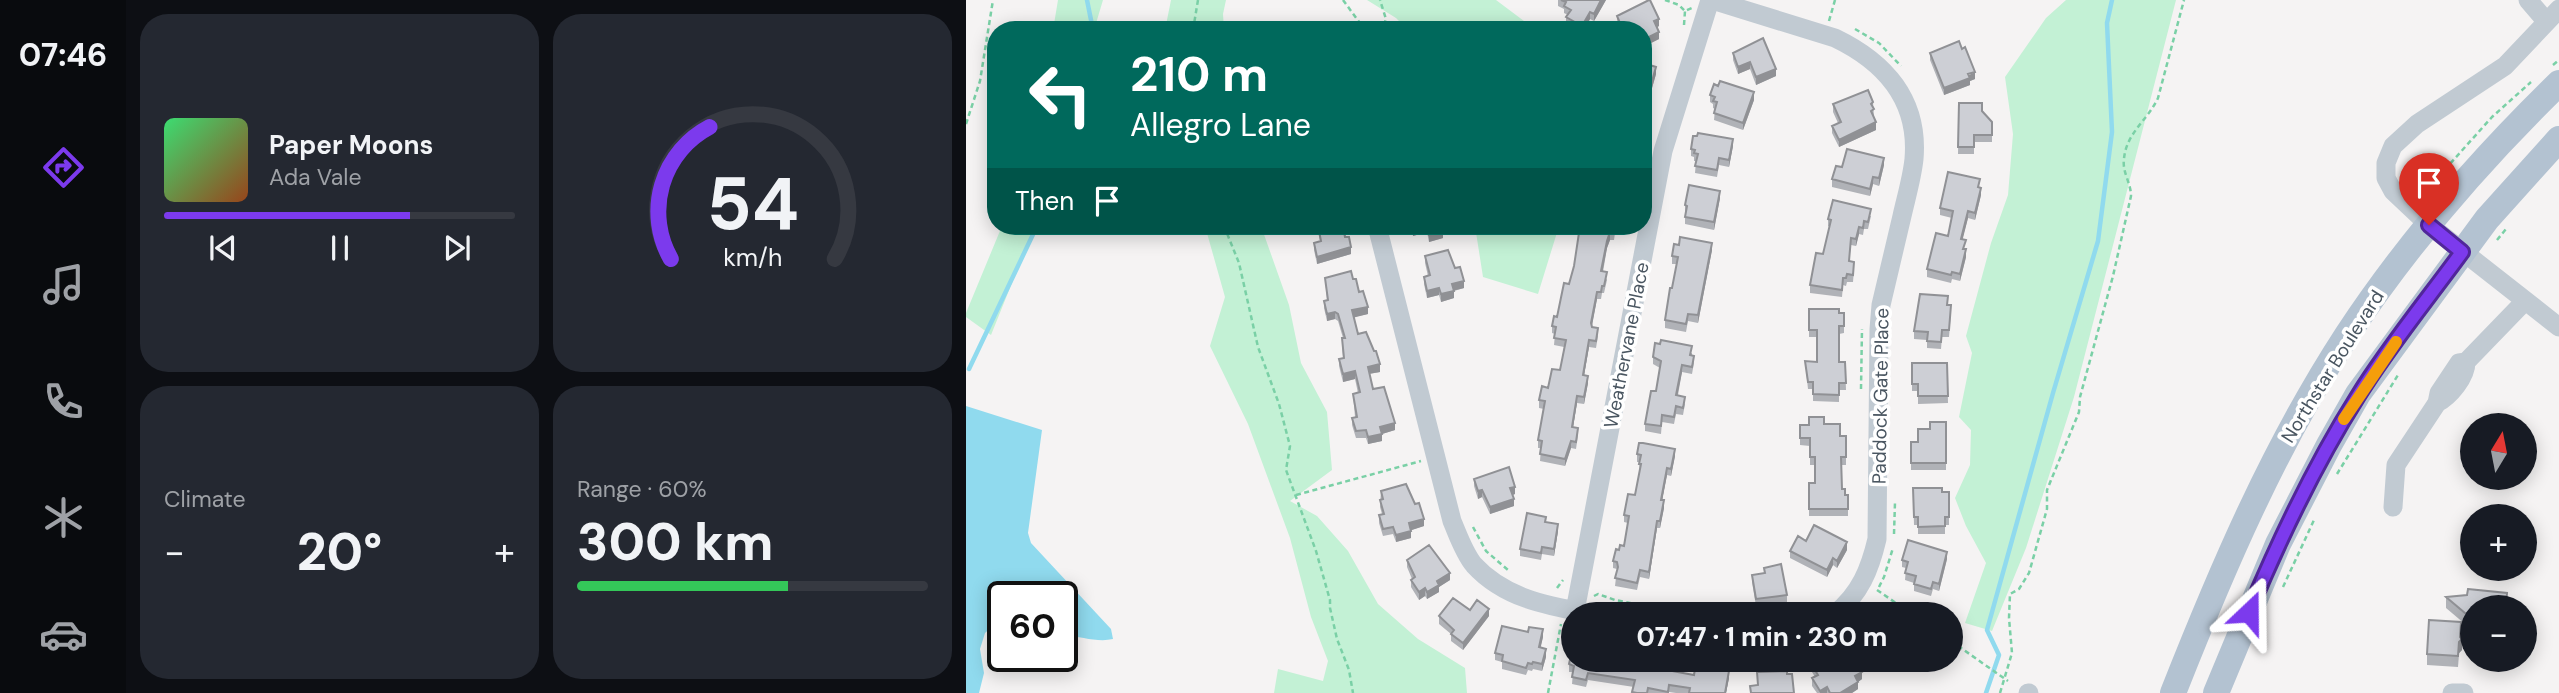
<!DOCTYPE html>
<html lang="en">
<head>
<meta charset="utf-8">
<style>
	body { margin:0; font-family:"DM Sans",sans-serif; background:#242831; color:#f1f3f6; height:100vh; display:flex; flex-direction:column; font-size:26px; white-space:nowrap }
	* { box-sizing:border-box; margin:0 }
	p { font-size:23px; color:#9ea1a6 }
	.icon { flex:none; width:38px; height:38px; fill:none; stroke:currentColor; stroke-width:2; stroke-linecap:round; stroke-linejoin:round }
	.map { position:relative; flex:1; overflow:hidden }
	.panel { display:flex; flex-direction:column; gap:14px; padding:14px; background:#0d0f14; width:840px }
	.panel>* { flex:none }
	.banner { position:absolute; left:21px; top:21px; width:665px; height:214px; border-radius:28px; box-shadow:0 4px 18px #0003; background:#00695c; color:#fff; overflow:hidden }
	.needle { width:46px; rotate:10deg }
	.fabs { position:absolute; left:1494px; top:413px; display:grid; gap:14px }
	.fabs a { display:grid; place-items:center; width:77px; height:77px; border-radius:50%; background:#171b24; box-shadow:0 4px 18px #0003; font-size:35px }
	.speed { position:absolute; left:21px; top:581px; display:flex; gap:14px; font-size:35px; font-weight:700; text-align:center }
	.speed>* { display:grid; place-content:center; width:91px; height:91px; border-radius:50%; background:#171b24; box-shadow:0 4px 18px #0003; line-height:1 }
	.speed .limit { border:4px solid #111; border-radius:10px; background:#fff; color:#111 }
	.pin { position:absolute; display:grid; place-items:center; width:60px; height:60px; color:#fff; margin:-72px -30px; border-radius:50% 50% 50% 0; rotate:-45deg; box-shadow:0 0 7px #0007 }
	.pin .icon { rotate:45deg }
	.me { position:absolute; width:77px; margin:-38px; rotate:23deg; stroke-linejoin:round; filter:drop-shadow(0 0 5px #0008) }
	.turn { display:flex; align-items:center; gap:24px; height:147px; padding:0 28px; font-size:32px }
	.turn .icon { width:91px; height:91px; stroke-width:2.5 }
	.turn b { display:block; font-size:49px; line-height:60px }
	.then { display:flex; align-items:center; height:66px; padding:0 28px; background:#0003; gap:14px; font-size:26px }
	.big { font-size:52px; font-weight:800; line-height:1.1 }
	.panel .tile { flex:1; display:flex; flex-direction:column; justify-content:center; gap:10px; min-width:0; padding:0 24px; border-radius:28px; background:#242831 }
	.panel .dial { align-items:center; gap:0 }
	.dial svg { height:182px; overflow:visible; fill:none; stroke:#363941; stroke-width:7; stroke-linecap:round; text-anchor:middle }
	.dial text { fill:#f1f3f6; stroke:none }
	.song { display:flex; align-items:center; gap:21px }
	.cover { width:84px; height:84px; border-radius:10px; background:linear-gradient(135deg,hsl(140 70% 55%),hsl(20 70% 35%)) }
	.played { height:7px; border-radius:4px; background:linear-gradient(90deg,#7c3aed 70%,#363941 70%) }
	.keys { display:flex; justify-content:space-around; direction:ltr }
	.heat { display:flex; justify-content:space-between; align-items:center; font-size:38px; direction:ltr }
	.charge { height:10px; border-radius:5px; background:linear-gradient(90deg,#34c759 60%,#363941 0) }
	.panel .tiles { flex:1; display:grid; gap:14px; grid-template-columns:repeat(2,1fr) }
	.trip { position:absolute; left:595px; top:602px; width:402px; height:70px; border-radius:35px; background:#171b24; box-shadow:0 4px 18px #0003; font-weight:800; line-height:70px; text-align:center }
	main { display:flex; flex:1; min-height:0 }
	.tab-bar { display:flex; flex-direction:column; width:126px; justify-content:space-around; align-items:center; background:#090b0e; color:#9ea1a6 }
	.tab-bar .icon { width:49px; height:49px }
	.tab-bar .on { color:#7c3aed }
	.tab-bar b { font-size:32px; color:#f1f3f6 }
	.map>svg:first-child { display:block }
	.green { fill:#c3f1d5 }
	.water { fill:#90daee }
	.lines { fill:none; stroke-linecap:round; stroke-linejoin:round }
	.stream { stroke:#90daee; stroke-width:4.5 }
	.path { stroke:#7ad0a6; stroke-width:2.5; stroke-dasharray:5 3.5; stroke-linecap:butt }
	.minor { stroke:#c1cad2; stroke-width:19 }
	.major { stroke:#b3c2d1; stroke-width:26 }
	.wall { fill:#b0b2b7 }
	.shaded-wall { fill:#909195 }
	.building { fill:#cdcfd5; stroke:#909195; stroke-width:2 }
	.route-casing { stroke:#51269a; stroke-width:18 }
	.route { stroke:#7c3aed; stroke-width:12 }
	.slow { stroke:#f59e0b; stroke-width:12 }
	.labels { text-anchor:middle; stroke-width:7; stroke-linejoin:round; paint-order:stroke }
	.street-label { font-size:19px; fill:#4a5661; stroke:#fff }
</style>
</head>
<body>
<main>
<nav class="tab-bar">
<b>07:46</b>
<svg class="icon on" aria-label="directions" viewBox="0 0 24 24"><path d="M12 3l9 9-9 9-9-9zM9 14v-3h6M13 9l2 2-2 2"/></svg>
<svg class="icon" aria-label="music" viewBox="0 0 24 24"><path d="M9 18V5l10-2v13"/><circle cx="6" cy="18" r="3"/><circle cx="16" cy="16" r="3"/></svg>
<svg class="icon" aria-label="phone" viewBox="0 0 24 24"><path d="M5 4h4l2 5-3 2q2 4 5 5l2-3 5 2v4C11 20 4 13 5 4z"/></svg>
<svg class="icon" aria-label="climate" viewBox="0 0 24 24"><path d="M12 3v18M4 7l16 10M4 17L20 7"/></svg>
<svg class="icon" aria-label="car" viewBox="0 0 24 24"><path d="M5 17H2v-5l4-1 3-4h7l3 4 3 1v5h-3M9 17h6M6 11h13"/><circle cx="7" cy="17" r="2"/><circle cx="17" cy="17" r="2"/></svg>
</nav>
<section class="panel">
<div class="tiles">
<div class="tile">
<div class="song"><i class="cover"></i><div><b>Paper Moons</b><p>Ada Vale</p></div></div>
<div class="played"></div>
<div class="keys"><svg class="icon" aria-label="previous" viewBox="0 0 24 24"><path d="M18 5L8 12l10 7zM5 5v14"/></svg><svg class="icon" aria-label="pause" viewBox="0 0 24 24"><path d="M8 5v14M16 5v14"/></svg><svg class="icon" aria-label="next" viewBox="0 0 24 24"><path d="M6 5l10 7-10 7zM19 5v14"/></svg></div>
</div>
<div class="tile dial"><svg viewBox="0 0 100 80">
<path d="M14 69A42 42 0 1 1 86 69"/>
<path d="M14 69A42 42 0 0 1 31 11" stroke="#7c3aed"/>
<text x="50" y="56" font-size="32" font-weight="700">54</text>
<text x="50" y="72" font-size="11">km/h</text>
</svg></div>
<div class="tile"><p>Climate</p>
<div class="heat"><a>−</a><b class="big">20°</b><a>+</a></div>
</div>
<div class="tile"><p>Range · 60%</p><b class="big">300 km</b><div class="charge"></div></div>
</div>
</section>
<div class="map">
<svg width="1593" height="693" viewBox="0 0 1593 693">
	<rect width="100%" height="100%" fill="#f5f3f3"/>
	<path class="green" d="M92,0H137L128,30H87Z
		M205,0H260L257,14L258,30H199Z
		M401,0H530L570,30H442L430,18Z
		M1100,0H1210L1108,397L1060,548L1026,631L999,623L1020,563L1000,526L989,498L1004,465L1005,430L993,417L1006,353L1000,336L1025,243L1042,195L1047,134L1039,77L1080,18Z
		M36,226H69L25,335L0,317V313Z
		M239,226H295L323,305L335,363L361,412L366,470L324,501L351,516L382,551L412,604L452,639L499,668L501,693H308L312,669L357,681L362,661L345,617L324,538L282,424L244,346L259,297Z
		M509,226H593L572,294L517,277Z"/>
	<path class="water" d="M0,406L76,430L62,533L65,543L145,629L147,639C130,643 113,635 96,636V597H37V620L31,622L19,633L14,649L18,673L13,693H0Z"/>
	<g class="lines">
		<path class="stream" d="M121,0L127,30
			M3,369L71,226
			M1020,693L1033,655L1021,630L1087,393L1132,241L1146,132L1141,23L1146,0"/>
		<path class="path" d="M377,0L399,30
			M699,0L713,5L719,11L726,8
			M863,21L869,0
			M718,25L719,11
			M889,29L913,43L935,66
			M227,30L232,0
			M411,30L418,25L420,19L414,0
			M1587,65L1593,60
			M0,124L14,81L27,0
			M1456,195L1526,117L1565,82
			M258,226L273,263L292,347L313,404L324,446L320,470L350,551L364,600V608L371,639L383,670L387,693
			M1531,240L1540,229
			M895,389L896,329
			M1371,474L1432,375
			M330,495L455,461
			M507,527L520,551L542,570
			M928,534L929,502
			M913,587L918,577L927,548
			M1317,587L1348,520
			M591,588L597,580
			M911,590L946,614
			M628,596L632,594L649,600L718,614
			M843,614L854,606
			M985,641L1042,681
			M781,660H797
			M582,693L595,624
			M1034,693L1046,653L1043,618L1044,594L1053,589L1063,573L1081,509V490L1113,412L1114,397L1147,276L1165,196C1165,183 1156,172 1158,159C1160,133 1182,120 1192,98L1218,0"/>
		<path class="minor" d="M746,0L869,38C919,62 953,100 948,159C946,178 940,198 936,216C929,246 922,275 915,305L913,329L911,539C904,569 894,594 869,614
			M1562,0L1580,21
			M1593,9L1539,66L1451,124L1427,146L1420,163V178L1427,191L1463,225L1593,327
			M411,226L486,521C492,535 498,553 508,565C539,599 583,606 626,614
			M1500,362C1500,377 1484,396 1471,403L1473,393L1493,363L1500,362L1559,301
			M1427,507L1430,465L1471,403
			M609,611L697,151L744,0
			M1062,693H1063
			M1486,693H1498"/>
		<path class="major" d="M1207,693C1256,569 1308,447 1381,335C1441,244 1515,159 1593,83
			M1250,693L1312,544L1363,445L1392,394L1521,219L1593,139"/>
	</g>
	<path class="wall" d="M592,0H640L628,21L624,19L618,30H610L600,25V17L602,15L598,13V9L592,6Z
		M651,16L693,26L691,27L693,39L677,47V30H652Z
		M767,53L810,76L790,85L784,69L772,74L767,60Z
		M964,53L1009,79L1004,81V85L978,95L964,60Z
		M677,63L690,74L686,88L681,87L680,93H677Z
		M744,95L788,100L777,130L748,120L749,109L747,108V104L744,102Z
		M907,102L908,117L910,130L873,147L866,133V126L872,123L867,112V104Z
		M993,103L1016,111L1026,122V142H1008V154H992Z
		M767,146L763,167L753,165L751,177L729,173L730,161H728V157L725,156V149Z
		M918,165L913,186L907,184L904,196L866,187V179L876,167Z
		M1013,188L1015,195L1009,220L1002,218L996,240L1000,257L994,281L986,279L985,283L961,277V269L982,236L986,218L974,215V208Z
		M754,198L748,230L719,224V205Z
		M905,216L902,229H898L897,235L893,234L890,246L885,245L883,261L888,269L887,282H881L880,286L877,285L876,297L844,293V285L857,254L864,227L862,226V219Z
		M351,226H377L385,254L351,264L348,250V243L354,241Z
		M445,226H476L477,238L463,242L461,232L447,236Z
		M650,226L648,240H644L641,248L637,272L641,280L638,293H636L635,299H631L626,326L632,336L630,348L623,347L618,375L622,383L618,404L611,403L607,427L612,435L610,449L605,448L599,466L574,461L575,448H572V440L578,409L573,408V400L594,370L598,347L588,345L589,334L586,333V326L591,317L603,284L608,266Z
		M746,250L732,323L722,321L720,332L699,328V320L711,264H706V256Z
		M459,256L498,288L488,291V298L475,302L473,295L461,298L458,284V277L462,276L459,263Z
		M359,278L387,279L402,314L388,317L392,334L414,372L403,374L407,389L429,430L416,434V441L402,444L400,438H390L386,425V418L389,417L387,394L392,393L389,379L377,382L373,366V359L377,358L376,346V338H377L372,321L369,319L361,321L358,308V301L361,300Z
		M982,305L985,312L983,337H976L975,349L961,348V340L948,339V331Z
		M843,309L878,313V333L873,334V362H879L880,390H873V402L847,401V389H842L839,361L851,362V337H843Z
		M726,353V356L728,363L726,374L716,372L712,395L719,404L717,415L710,414L708,424L696,422L695,434L679,431V424L690,391L694,368L687,364V357Z
		M946,363H981L982,403L952,404V391H946Z
		M980,422V470H945V442H952L964,429Z
		M858,424L874,436H880V465H875L876,489L879,495H882V516H843V483H849V465H844V446L834,445V425Z
		M671,454L709,456L705,476L701,475L696,500L698,508L694,528H691L683,579L674,577L671,590L649,586L651,569L647,568V561L653,550L658,546L662,523L658,522V515L669,495L674,472L673,462H671Z
		M508,479L549,494L546,495L548,506L524,514L516,497L512,499L508,486Z
		M947,488L983,492V525H979V534H952V525H948Z
		M415,491L458,526L445,530V538L430,542L427,534L417,536L413,523V515L416,514L414,507Z
		M592,531L588,556L576,554L575,560L554,556V549Z
		M840,541L881,550L871,568L867,565L861,577L824,558V551Z
		M981,559L973,591L967,589L965,596L948,591V583L939,580L940,568L936,567V560Z
		M441,560L484,580L473,587V592L461,599L459,596L453,600L445,587V580L446,579L441,567Z
		M798,568L821,595V603L790,606L786,582V575L798,573Z
		M1480,597L1507,607V625L1499,624L1480,608Z
		M504,610L523,616L497,650L485,641V634L473,624V616Z
		M577,637L574,648L580,657L576,671L567,669L566,671L562,670L560,675L536,669V662L529,660V653Z
		M1494,637L1496,650L1493,653L1492,667L1461,665V654Z
		M843,660L896,679L892,682V689L886,693H851L846,686V678L849,677L843,667Z
		M703,661L708,671L728,675L763,678L760,693H710L703,692V693H666L668,687L622,680L620,687L606,684L607,672H603V664L671,665Z"/>
	<path class="shaded-wall" d="M635,0H640L628,21V14Z
		M624,12V19L618,30H616V26Z
		M693,19V26L688,29V21Z
		M693,32V39L677,47V40Z
		M784,62V69L772,74V67Z
		M690,67V74L686,88V81Z
		M810,69V76L790,85V77Z
		M1009,72V79L1004,81V85L978,95V88Z
		M788,92V100L777,130V123Z
		M910,122V130L873,147V140Z
		M767,139V146L763,167V160Z
		M918,158V165L913,186V178Z
		M907,177V184L904,196V189Z
		M1015,188V195L1009,220V213Z
		M754,191V198L748,230V222Z
		M1002,211V218L995,246V239Z
		M457,226H461V232L447,236V228Z
		M893,227V234L890,246V239Z
		M477,231V238L463,242V235Z
		M644,232V240L641,248L635,279V271L641,241Z
		M746,243V250L732,323V315Z
		M385,247V254L351,264V257Z
		M1000,249V257L994,281V274Z
		M498,281V288L486,291V284Z
		M473,288V295L461,298V291Z
		M488,291V298L475,302V294Z
		M631,292V299L625,330V323Z
		M402,307V314L386,318V310Z
		M369,312V319L361,321V314Z
		M623,340V347L617,382V375Z
		M414,364V372L402,374V367Z
		M716,365V372L710,402V395Z
		M389,371V379L377,382V374Z
		M622,376V383L618,404V397Z
		M611,396V403L606,434V427Z
		M429,423V430L416,434V441L402,444V437L414,427Z
		M605,441V448L599,466V459Z
		M709,449V456L705,476V469Z
		M701,468V475L695,507V500Z
		M549,487V494L544,496V488Z
		M516,490V497L512,499V491Z
		M548,499V506L524,514V507Z
		M698,500V508L694,528V521Z
		M458,519V526L443,531V523Z
		M691,521V528L683,579V572Z
		M592,524V531L588,556V549Z
		M445,531V538L430,542V535Z
		M881,542V550L871,568V561Z
		M981,552V559L973,591V584Z
		M867,558V565L861,577V570Z
		M484,573V580L473,587V592L461,599V592L471,581Z
		M459,588V596L453,600V592Z
		M523,609V616L497,650V643Z
		M1495,622L1494,641L1496,639V650L1493,653L1492,667Z
		M577,629V637L573,655V647Z
		M580,649V657L576,671V664Z
		M763,671V678L760,693H759Z
		M896,672V679L892,682V689L886,693H874L889,676Z
		M861,687V693H854V691Z"/>
	<path class="building" d="M595,0H635L628,14L624,12L616,26L600,17L605,10L598,6L600,2Z
		M683,0H684L693,19L688,21L693,32L677,40V30H656L652,24L654,23L651,16Z
		M797,38L810,69L790,77L784,62L772,67L767,53Z
		M993,41L996,49L999,47L1009,72L1002,74L1004,78L978,88L964,53Z
		M677,63L690,67L686,81L681,80L680,86L677,85Z
		M754,81L788,92L777,123L748,113L751,102L747,101L749,97L744,95L748,84L752,86Z
		M902,90L907,102L905,104L908,109L905,111L910,122L873,140L866,126L875,122L867,104Z
		M993,103H1016V111L1026,122V135H1008V147H992Z
		M732,133L767,139L763,160L753,158L751,170L729,166L732,154L728,153L729,150L725,149L727,136H731Z
		M881,149L918,158L913,178L907,177L904,189L866,179L870,166L876,167Z
		M982,172L1014,179L1012,187L1015,188L1009,213L1002,211L995,239L1000,240L997,249H1000L994,274L986,272L985,275L961,269L970,233L982,236L987,211L974,208Z
		M723,185L754,191L748,222L719,217L721,206L719,205Z
		M867,200L905,209L902,222L898,221L897,228L893,227L890,239L885,238L883,261L888,262L887,275L881,274L880,278H877L876,290L844,285L850,253L857,254L865,220L862,219Z
		M352,226H377L379,237H383L385,247L351,257L348,243L355,241Z
		M461,226H476L477,231L463,235Z
		M614,226H649L648,233L644,232L641,241L635,271L641,272L638,286H636L635,292H631L625,323L626,327L632,328L630,341L623,340L617,375L622,376L618,397L611,396L606,427L612,428L610,442L605,441L599,459L574,454L576,441L572,440L579,401L573,400L576,386L582,388L586,369L594,370L600,340L588,338L590,327L586,326L588,316L591,317L598,283L603,284L608,266Z
		M714,237L746,243L732,315L722,314L720,324L699,320L704,288H706L712,257L706,256L708,244L713,245Z
		M482,250L489,268L494,267L498,281L486,284L488,291L475,294L473,288L461,291L458,277L464,275L459,256Z
		M385,271L387,279H390L393,292L397,291L402,307L386,310L392,334L400,332L408,351H410L414,364L402,367L407,389L418,387L429,423L414,427L416,434L402,437L400,430L390,431L386,418L391,417L387,394L394,392L389,371L377,374L373,359L378,358L376,338H379L372,314L369,312L361,314L358,301L362,300L359,278Z
		M954,294L982,296L981,305H985L983,330H976L975,342L961,341L962,332L948,331Z
		M843,309H873V313H878V326H873V362H879L880,383H873V395L847,394V382H842L839,361L851,362V330H843Z
		M695,340L726,346L724,355L728,356L726,367L716,365L710,395L719,397L717,408L710,406L708,417L696,415L695,426L679,424L685,391H690L695,361L687,357L689,343L694,344Z
		M946,363H981L982,396H952V384H946Z
		M843,417H858V424H874V436H880V457H875L876,489H879V495H882V509H843V483H849V457H844V438H834V425H843Z
		M964,422H980V463H945V442H952V429H964Z
		M673,443H677L709,449L705,469L701,468L695,500H698L694,521H691L683,572L674,570L671,583L649,578L652,567L651,562L647,561L650,549L653,550L654,545L658,546L663,516L658,515L662,494L669,495L675,464H673L675,455L671,454Z
		M543,467L549,487L544,488L548,499L524,507L516,490L512,491L508,479Z
		M440,484L449,504L453,503L458,519L443,523L445,531L430,535L427,527L417,529L413,515L418,514L414,500L417,499L415,491Z
		M947,488H976V492H983V517H979V526L952,527V517H948Z
		M561,513L580,517L579,522L592,524L588,549L576,547L575,553L554,549Z
		M848,525L881,542L871,561L867,558L861,570L824,551L832,536L840,541Z
		M942,540L981,552L973,584L967,582L965,589L948,584L950,576L939,573L942,562L936,560Z
		M463,545L484,573L471,581L473,585L461,592L459,588L453,592L445,580L449,577L441,560Z
		M815,564L821,595L790,599L786,575L799,573L798,568Z
		M1502,589L1541,593L1540,607H1507V614L1499,613L1480,597L1501,595Z
		M487,598L504,610L511,600L523,609L497,643L485,634L488,630L473,616Z
		M922,605L932,614H913Z
		M1463,620L1495,622L1494,637L1496,639L1493,642L1492,656L1461,654Z
		M536,626L562,632L563,627L577,629L573,647L580,649L576,664L567,662L566,664L562,663L560,668L536,661L537,655L529,653Z
		M606,651H607V660H648L671,665L672,660H703V661L708,662L706,671L728,675L730,663L763,671L759,693H723L724,688L703,685L702,692L682,688L681,693H671L666,692L669,680L622,673L620,680L606,677L608,666L603,664Z
		M843,660H889L896,672L889,676L892,682L874,693H864L861,687L854,691L846,678L852,675Z
		M821,671V674H826L828,693H785L784,686L792,685L791,672Z"/>
	<g class="lines">
		<g class="route-casing">
			<path id="route" d="M1283,612C1314,538 1349,464 1392,396C1423,346 1461,300 1496,252L1463,225"/>
		</g>
		<use href="#route" class="route"/>
		<path class="slow" d="M1378,419L1430,342"/>
	</g>
	<g class="labels">
		<g class="street-label">
			<text transform="translate(660 345) rotate(-79)" y="7">Weathervane Place</text>
			<text transform="translate(1366 366) rotate(-58)" y="7">Northstar Boulevard</text>
			<text transform="translate(914 396) rotate(-89)" y="7">Paddock Gate Place</text>
		</g>
	</g>
</svg>
<div class="fabs">
<a><svg class="needle" viewBox="-14 -14 28 28"><path d="M0-13l5 13h-10z" fill="#e53935"/><path d="M0 13l5-13h-10z" fill="#9ea1a6"/></svg></a>
<a>+</a>
<a>−</a>
</div>
<div class="speed"><div class="limit">60</div></div>
<div class="pin" style="left:1463px;top:225px;background:#d93025"><svg class="icon" aria-label="arrive" viewBox="0 0 24 24"><path d="M6 21V4h12l-3 4 3 4H6"/></svg></div>
<svg class="me" style="left:1283px;top:612px" viewBox="-20 -20 40 40"><path d="M0-17L14 15 0 8-14 15z" fill="#7c3aed" stroke="#fff" stroke-width="4"/></svg>
<div class="trip">07:47 · 1 min · 230 m</div>
<div class="banner">
<div class="turn"><svg class="icon" aria-label="left" viewBox="0 0 24 24"><path d="M17 20v-9H6M10 6l-5 5 5 5"/></svg><div><b>210 m</b>Allegro Lane</div></div>
<div class="then">Then<svg class="icon" aria-label="arrive" viewBox="0 0 24 24"><path d="M6 21V4h12l-3 4 3 4H6"/></svg></div>
</div>
</div>
</main>
</body>
</html>
